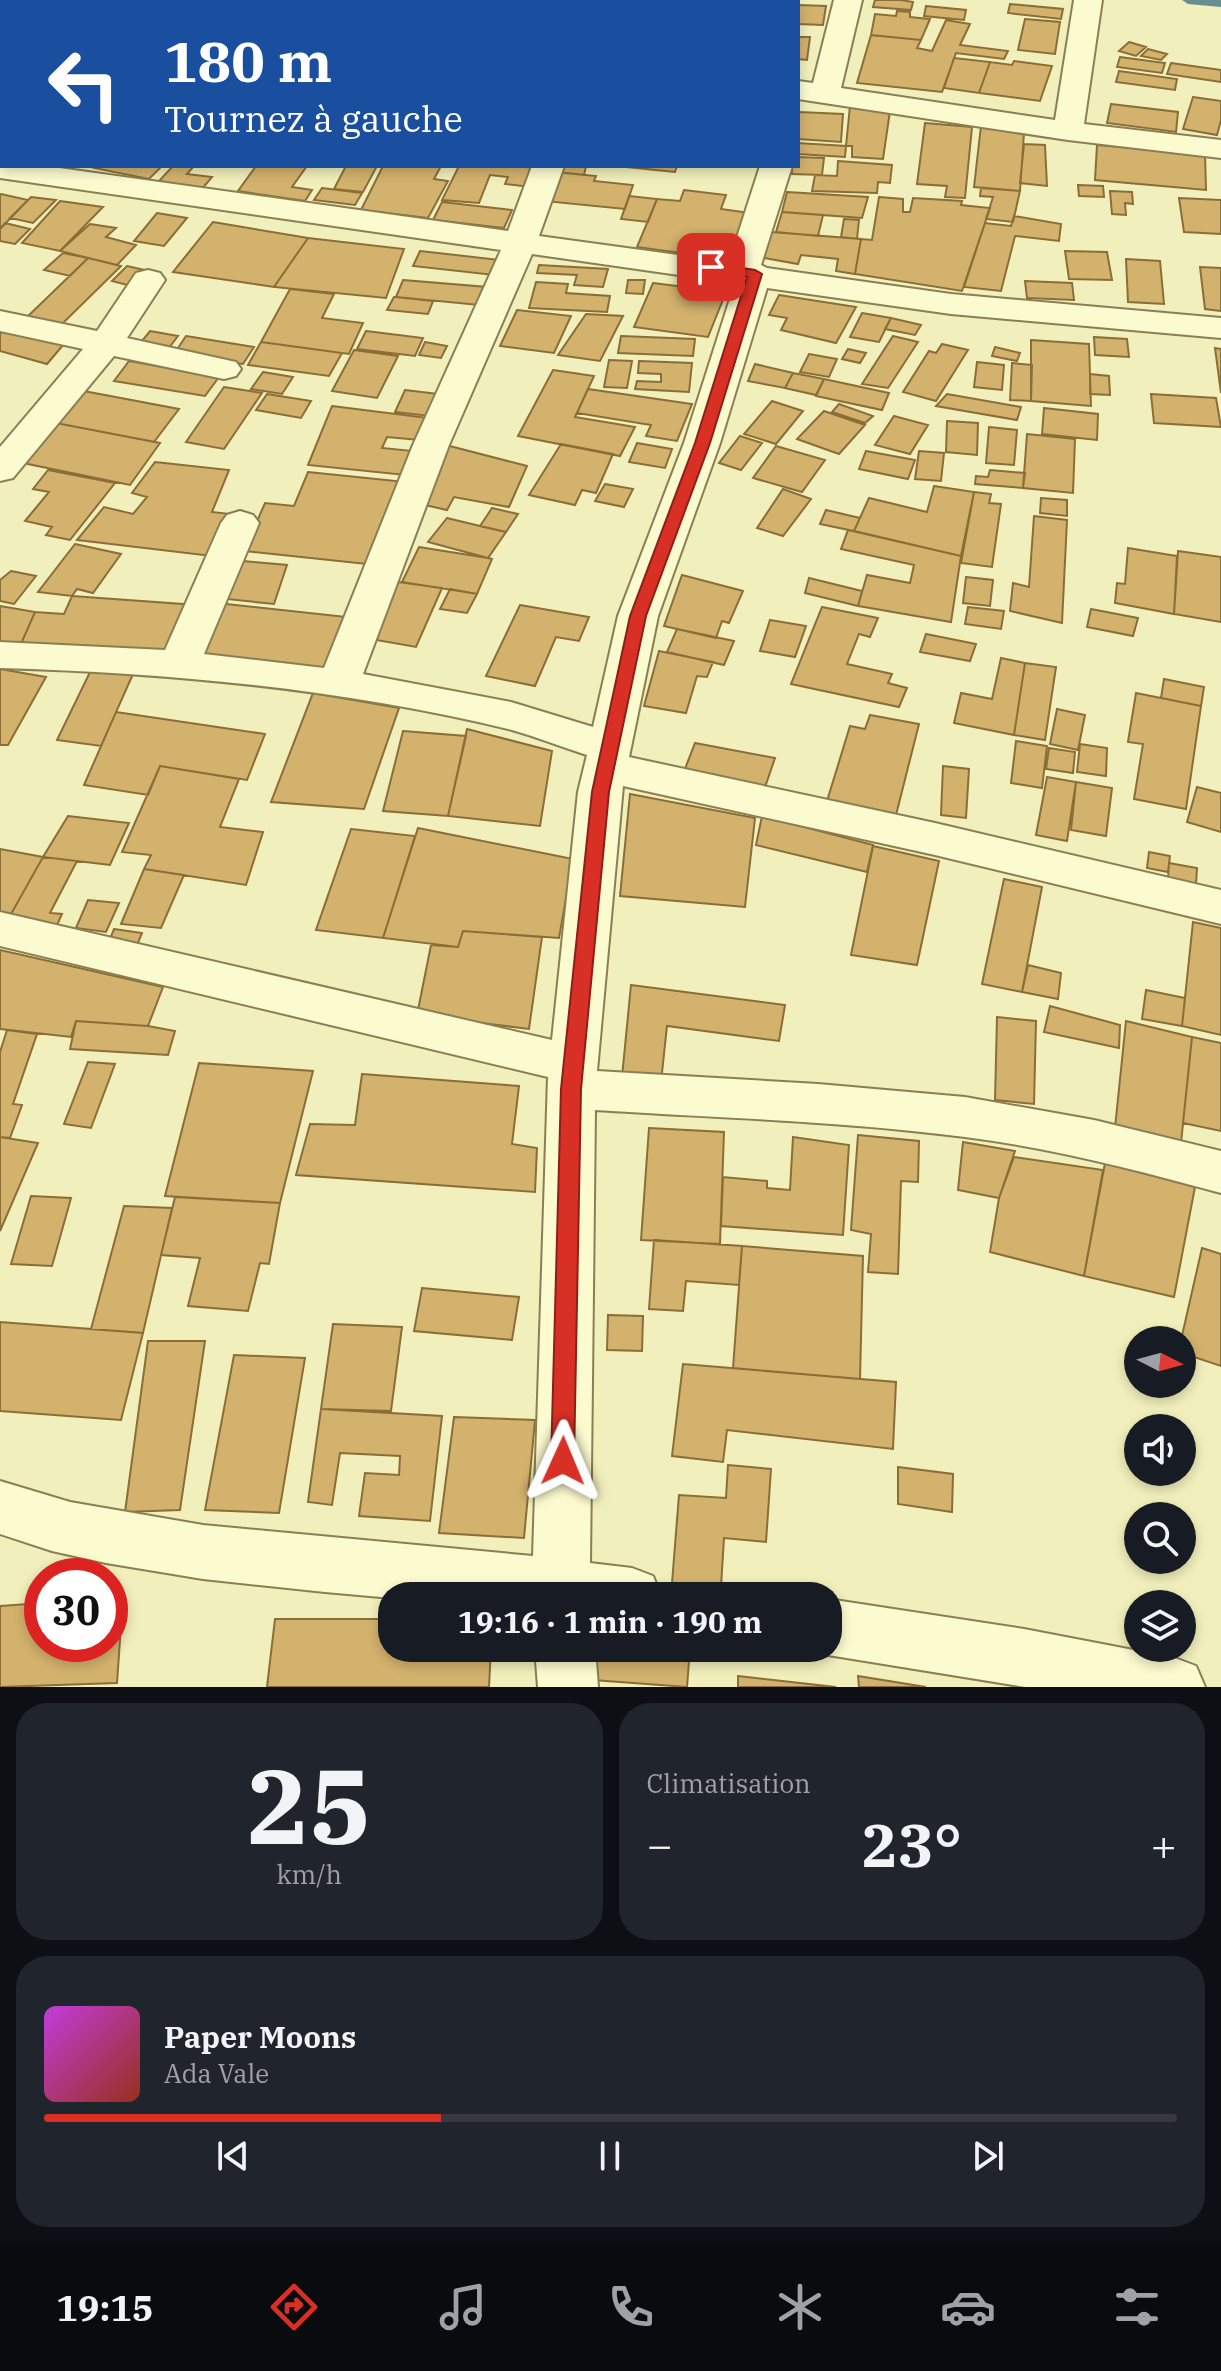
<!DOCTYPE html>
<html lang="fr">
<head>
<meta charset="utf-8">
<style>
	body { margin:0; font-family:"IBM Plex Serif",serif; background:#20242c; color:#f1f3f6; height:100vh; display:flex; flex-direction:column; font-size:30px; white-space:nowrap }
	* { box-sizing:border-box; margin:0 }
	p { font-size:26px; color:#9ea1a6 }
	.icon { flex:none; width:44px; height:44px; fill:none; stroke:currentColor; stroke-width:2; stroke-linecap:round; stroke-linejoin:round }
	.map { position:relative; height:1687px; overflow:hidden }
	.panel { display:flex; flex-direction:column; gap:16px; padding:16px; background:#0d0f14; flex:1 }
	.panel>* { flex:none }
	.top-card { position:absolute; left:0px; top:0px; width:800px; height:168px; box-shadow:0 4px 12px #0003; background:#1a4fa0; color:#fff; overflow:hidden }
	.needle { width:52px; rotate:96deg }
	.controls { position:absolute; left:1124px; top:1326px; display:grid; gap:16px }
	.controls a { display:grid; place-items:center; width:72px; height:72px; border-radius:50%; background:#171b24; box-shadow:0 4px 12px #0003; font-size:40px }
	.speed { position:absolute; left:24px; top:1558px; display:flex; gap:16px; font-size:40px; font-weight:700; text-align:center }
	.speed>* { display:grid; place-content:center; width:104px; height:104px; border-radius:50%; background:#171b24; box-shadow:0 4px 12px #0003; line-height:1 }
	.speed .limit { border:12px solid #d22; background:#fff; color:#111 }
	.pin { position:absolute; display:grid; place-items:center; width:68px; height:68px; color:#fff; margin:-34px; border-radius:16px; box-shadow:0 4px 12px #0006 }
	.me { position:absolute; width:88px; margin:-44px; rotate:1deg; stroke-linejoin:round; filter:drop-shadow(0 0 6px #0008) }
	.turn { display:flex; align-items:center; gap:28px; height:168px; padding:0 32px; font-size:36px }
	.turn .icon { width:104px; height:104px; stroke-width:2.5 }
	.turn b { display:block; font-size:56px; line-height:68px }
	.big { font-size:60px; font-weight:700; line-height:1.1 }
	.panel .widget { flex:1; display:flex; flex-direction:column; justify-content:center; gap:12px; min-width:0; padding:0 28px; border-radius:32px; background:#20242c }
	.panel .dial { align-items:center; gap:0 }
	.dial b { font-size:104px; line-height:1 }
	.song { display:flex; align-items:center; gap:24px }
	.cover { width:96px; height:96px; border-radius:12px; background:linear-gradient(135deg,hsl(290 70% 55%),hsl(10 70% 35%)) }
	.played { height:8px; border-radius:4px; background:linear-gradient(90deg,#d93025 35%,#363941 35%) }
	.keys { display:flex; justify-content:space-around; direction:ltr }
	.heat { display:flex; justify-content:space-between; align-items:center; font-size:44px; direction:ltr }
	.panel .tiles { flex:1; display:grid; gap:16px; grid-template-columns:1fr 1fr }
	.widget:last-child { grid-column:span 2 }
	.trip { position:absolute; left:378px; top:1582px; width:464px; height:80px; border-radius:32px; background:#171b24; box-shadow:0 4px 12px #0003; font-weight:700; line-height:80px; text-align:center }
	.tabs { display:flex; height:128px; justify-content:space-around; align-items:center; background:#090b0e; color:#9ea1a6 }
	.tabs .icon { width:56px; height:56px }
	.tabs .current { color:#d93025 }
	.tabs b { font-size:36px; color:#f1f3f6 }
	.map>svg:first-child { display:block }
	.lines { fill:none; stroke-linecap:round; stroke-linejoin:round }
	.stream { fill:#678f90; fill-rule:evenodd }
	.building { fill:#d3b26d; stroke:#8b6e37; stroke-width:2 }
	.minor-casing { stroke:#8a7f54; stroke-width:4 }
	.minor { fill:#fcfacf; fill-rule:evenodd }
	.route { fill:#d93025; stroke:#8d1f18; stroke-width:2 }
</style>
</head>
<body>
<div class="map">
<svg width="1221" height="1687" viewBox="0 0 1221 1687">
	<rect width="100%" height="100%" fill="#f1efbb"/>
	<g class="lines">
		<path class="stream" d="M1182,0H1221V7L1188,4Z"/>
	</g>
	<path class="building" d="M420,0L471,2L511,0L510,2H418Z
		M613,0H733V2Z
		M875,0H901L913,2L911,10L873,7Z
		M1010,4L1063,9L1061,19L1008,13Z
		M798,5L826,6L823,25L798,24Z
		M926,6L966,10L964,20L924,16Z
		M897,11L910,12V17L930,19L921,40L871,35L875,14L896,16Z
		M1025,19L1060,22L1055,54L1018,50Z
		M946,20L970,24L960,45L1008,51L1004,59L956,53L942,92L857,83L871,35L921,40L917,48L932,51Z
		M798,37H810L807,60L798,59Z
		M1129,42L1146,47L1136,56L1119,51Z
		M1148,49L1167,54L1161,60L1141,56Z
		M1120,57L1165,63L1162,73L1117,67Z
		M954,58L990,62L979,93L944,88Z
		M1014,61L1052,66L1040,101L979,93L990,62L1012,65Z
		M1171,63L1221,70V82L1167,74Z
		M1119,71L1177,79L1175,90L1116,82Z
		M1193,97L1221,101V120L1217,135L1183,129Z
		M1111,104L1178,112L1176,132L1107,123Z
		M850,106L890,111L883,159L852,157V146H846Z
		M799,112L843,114L841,142L798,139Z
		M925,123L972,127L965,198L945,197L947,186L917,184Z
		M981,126L1024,133L1020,191L974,187Z
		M798,143L846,146L845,157L798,154Z
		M1024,144L1045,145L1047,186L1020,183Z
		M1097,145L1205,154L1206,190L1095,180Z
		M798,157L824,158L822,175L792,174V166H798Z
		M838,161L892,165L890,183L878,182L877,193L812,191L815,175L837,176Z
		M96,166H162L149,179L94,168Z
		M173,166H194L187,174L212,177L202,189L159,181Z
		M256,166H307L292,187L312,190L305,201L238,191Z
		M346,166H377L363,192L334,189Z
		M383,166H441L434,179L448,181L428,218L361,210Z
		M459,166H513L536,168L530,187L505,184L508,177L490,175L479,203L442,200Z
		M558,166H586L584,175L556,172Z
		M616,166H677L675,172Z
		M556,172L596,176L594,181L633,185L625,209L544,201Z
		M1078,185L1103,186L1104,197L1079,196Z
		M322,188L362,193L355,205L314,200Z
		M981,188L1020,191L1013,222L986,219L993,197L980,196Z
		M684,190L726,195L721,209L750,213L732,260L637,247L657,199L680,201Z
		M1110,191L1132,192L1133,204L1125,203L1126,215L1112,214Z
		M787,192L868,197L862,218L782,212Z
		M1,194L28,200L0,229V195Z
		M629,196L657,199L648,222L621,219Z
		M31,197L56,200L33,223L10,218Z
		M879,197L903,199V212H910L913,198L962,201L961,205L990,208L962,291L855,274L861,239L872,240Z
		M1179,198L1221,200V234L1184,232Z
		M60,201L103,207L60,251L22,243Z
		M442,202L512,210L504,228L433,220Z
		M782,212L823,215L818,236L776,232Z
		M157,213L187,218L164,246L134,241Z
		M1014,216L1061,224L1059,241L1015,236L1001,291L964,287L985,223L1011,226Z
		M844,219L859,220L857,239L841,237Z
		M213,222L308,238L274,287L173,272Z
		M5,223L30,229L15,244L0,241V229Z
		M90,224L116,228L106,237L136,245L117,265L60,251Z
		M771,232L861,239L855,274L836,271L838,259L801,255L798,264L764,258Z
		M308,238L404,249L386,298L274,287Z
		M420,251L500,260L494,275L413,266Z
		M1065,251L1107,252L1112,280L1069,279Z
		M63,253L88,258L70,276L44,270Z
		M88,258L121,266L57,329L23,321Z
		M1126,259L1160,261L1164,304L1128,302Z
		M539,265L608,269L603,287L574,285L577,275L537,273Z
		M127,266L145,270L131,286L112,281Z
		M1200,267L1221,268V311L1205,309Z
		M403,280L487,287L479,305L396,297Z
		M628,280H645L643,294L626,293Z
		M1025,281L1072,283L1074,300L1027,298Z
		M536,282L568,284L566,293L610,296L607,312L529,308Z
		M653,283L726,292L708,337L634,327Z
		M290,289L334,294L322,318L363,323L349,354L261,342Z
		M779,295L856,307L836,343L781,330L787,318L769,315Z
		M394,297H396L433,301L428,314L387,310Z
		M517,310L571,316L554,353L500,346Z
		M862,313L891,318L879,342L850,337Z
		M586,314L623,316L600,361L558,355Z
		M891,318L921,325L915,335L885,329Z
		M6,328L64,344L47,364L0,351V334Z
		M150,331L178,336L165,353L137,347Z
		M366,331L423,338L415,356L357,349Z
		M186,336L254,347L243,364L174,354Z
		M621,336L695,339L693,356L618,353Z
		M893,336L918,342L888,388L862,384Z
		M1094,337L1127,339L1129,357L1095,355Z
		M1031,340L1089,344L1091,406L1031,401Z
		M261,342L342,353L329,376L248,365Z
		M425,342L447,346L441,358L419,355Z
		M942,344L968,350L936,401L903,392L929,351L936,353Z
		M995,347L1020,353L1017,361L992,356Z
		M1215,348L1221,349V393Z
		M848,349L866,353L860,363L842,359Z
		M354,350L398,356L377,398L332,391Z
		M809,354L837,359L829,377L800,372Z
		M609,360L632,361L627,388L604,387Z
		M129,361L219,377L205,396L114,381Z
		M639,361L692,363L689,392L635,389L637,381L661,382V374L638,373Z
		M977,362L1004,365L1002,390L974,387Z
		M1012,363L1032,365L1031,401L1010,400Z
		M755,364L793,373L785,388L748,381Z
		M553,370L594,376L575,417L635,427L620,456L518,436Z
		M263,372L293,377L282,394L251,389Z
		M793,373L824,379L816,395L785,388Z
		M1090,374L1109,376L1110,395L1090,394Z
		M824,379L889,393L882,410L816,396Z
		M224,387L262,393L224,449L186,442Z
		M73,389L179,409L154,442L56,423Z
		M588,389L678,402L692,404L677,441L646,436L651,425L577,413Z
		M405,390L439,394L430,416L395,412Z
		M267,394L311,401L301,418L256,410Z
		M947,394L1021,407L1017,420L936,406Z
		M1151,394L1216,398L1221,427L1154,423Z
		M772,401L803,411L776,444L744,434Z
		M839,404L873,416L865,423L832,412Z
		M332,406L428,418L419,440L387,437L382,448L423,452L415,476L308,465Z
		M1044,408L1098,414L1097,440L1042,434Z
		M824,411L865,425L839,454L797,439Z
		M894,416L928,425L910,454L875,445Z
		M947,421L978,423L977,455L946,452Z
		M56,423L160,443L130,485L23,463Z
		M989,427L1017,430L1014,465L986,463Z
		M1027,434L1075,439L1073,493L1023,488Z
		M740,436L762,443L741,470L719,463Z
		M637,443L672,449L665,468L629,462Z
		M442,444L527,466L509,507L454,497L447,510L416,503Z
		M561,444L613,454L596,493L582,490L575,505L529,495Z
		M776,446L825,460L802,492L753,478Z
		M866,451L915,460L908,479L859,469Z
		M919,451L944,453L941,481L915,479Z
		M155,462L229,470L212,512L239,515L220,557L77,540L104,507L133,514L147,497L132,493Z
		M48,470L115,483L70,540L46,535L52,527L25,521L49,492L33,489Z
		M990,470L1025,473L1023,488L975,484L976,476L988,477Z
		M308,472L406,482L376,565L244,551L265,503L294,506Z
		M605,484L633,489L624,507L595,501Z
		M934,486L974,492L961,556L854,531L869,498L927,512Z
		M783,489L811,499L783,536L757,528Z
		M974,492L991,494L989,503L1001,504L992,567L961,563Z
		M1041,498L1067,500V516L1040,513Z
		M492,508L518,514L506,532L480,526Z
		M826,510L860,518L854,531L820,524Z
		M1034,516L1067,520L1062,623L1010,611L1013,583L1029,587Z
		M447,518L480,526L506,532L488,558L428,542Z
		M848,530L961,556L951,622L858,606L867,575L910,583L914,565L841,549Z
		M75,544L121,554L93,593L77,589L72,596L38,592Z
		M419,547L488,558L492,559L477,594L402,582Z
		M1128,548L1177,556L1174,614L1115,603L1117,583L1125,584Z
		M1178,551L1221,557V622L1174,614Z
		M233,560L287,565L274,604L217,598Z
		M11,571L36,576L14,604L0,601V580Z
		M682,575L743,591L729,623L722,621L716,638L664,626Z
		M966,577L993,580L990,606L963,603Z
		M809,578L862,591L858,606L805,593Z
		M391,581L442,588L416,647L365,638Z
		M450,589L477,594L467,613L440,609Z
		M72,596L196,605L174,656L20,646L35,612L64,614Z
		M217,603L356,618L331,673L194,654Z
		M520,605L589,617L579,641L556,637L535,686L486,676Z
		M0,606L35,612L20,646L0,645Z
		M822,607L878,618L870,637L859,634L847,664L892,674L888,683L907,688L899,707L791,684Z
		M968,607L1004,611L1001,629L965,624Z
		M1091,609L1138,618L1133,636L1087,627Z
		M770,620L806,626L795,657L760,651Z
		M677,629L734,641L724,665L667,652Z
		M926,634L976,644L970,661L920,652Z
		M659,651L713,662L707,677L697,676L686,713L644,706Z
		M1001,658L1025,663L1014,735L954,723L961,693L992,699Z
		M1025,663L1056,667L1045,740L1014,735Z
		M0,669L46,677L8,745H0Z
		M91,670L133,674L101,746L57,740Z
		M1164,679L1204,687L1201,706L1161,698Z
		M313,693L399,708L364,809L271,802Z
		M1136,693L1201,706L1186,809L1134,799L1143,744L1128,742Z
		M1057,709L1085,715L1078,750L1050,744Z
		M116,712L265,734L247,780L160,766L148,795L84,785Z
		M870,715L919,724L896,815L827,801L850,726L865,729Z
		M467,729L552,751L540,826L448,816Z
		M403,731L466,736L448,816L383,811Z
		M1016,741L1047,746L1042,788L1011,783Z
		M695,743L775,758L764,790L683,774Z
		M1080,744L1107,748L1106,776L1077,772Z
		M1049,748L1075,752L1073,773L1046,769Z
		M160,766L239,779L220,827L263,832L246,885L144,869L151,855L122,852Z
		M943,766L969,769L966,818L941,815Z
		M1047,777L1076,782L1067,841L1036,835Z
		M1076,782L1112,788L1106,836L1071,830Z
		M1197,787L1221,793V832L1187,822Z
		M630,794L755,818L745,907L620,896Z
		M68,816L129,823L110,865L43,857Z
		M762,816L873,845L867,872L756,845Z
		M418,828L573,859L559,938L463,931L458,947L383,938Z
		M351,829L415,836L383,938L316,930Z
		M873,846L939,861L917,965L851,955Z
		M0,849L43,857L6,923L0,922Z
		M1149,852L1170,856L1168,872L1147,868Z
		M43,857L77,861L50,913L62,914L53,934L6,923Z
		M1169,863L1197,868L1196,884L1168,879Z
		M144,869L184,875L161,928L121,924Z
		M1004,879L1042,887L1022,992L982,984Z
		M88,900L119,903L106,932L76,928Z
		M1193,922L1221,928V1035L1182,1026Z
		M114,929L142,933L133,955L105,951Z
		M463,931L542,937L529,1029L417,1015L431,945L458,947Z
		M0,950L163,987L148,1026L76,1021L71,1037L0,1029Z
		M1028,965L1061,973L1058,999L1022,992Z
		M631,985L785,1005L779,1041L667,1026L661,1082L622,1077Z
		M1146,990L1185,998L1182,1026L1142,1019Z
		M1050,1006L1120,1025L1119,1048L1044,1032Z
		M997,1017L1036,1021L1034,1104L995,1100Z
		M76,1021L148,1026L175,1031L168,1055L70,1049Z
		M1126,1021L1192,1037L1181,1143L1115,1128Z
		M7,1030L37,1034L13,1104L22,1105L10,1138L0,1137V1052Z
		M1192,1037L1221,1043V1131L1183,1123Z
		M88,1062L115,1064L91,1128L64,1124Z
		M199,1063L313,1071L280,1203L165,1196Z
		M362,1074L519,1086L512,1144L537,1148L535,1192L296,1175L310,1124L355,1125Z
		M649,1128L724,1132L720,1244L641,1240Z
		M858,1135L919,1141L918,1182L901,1181L898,1274L868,1272L871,1234L851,1230Z
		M0,1137L38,1143L0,1231Z
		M793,1137L849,1145L843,1235L721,1226L723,1177L767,1181V1188L790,1190Z
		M963,1142L1015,1151L999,1198L958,1190Z
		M1014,1157L1103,1170L1084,1276L990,1252L999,1198Z
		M1105,1163L1195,1187L1174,1297L1084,1276Z
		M31,1196L71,1198L52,1266L11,1264Z
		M175,1197L280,1203L269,1264L260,1263L248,1311L188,1306L200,1258L161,1255Z
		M124,1206L172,1208L143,1333L91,1329Z
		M654,1240L742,1246L739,1285L686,1281L683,1311L649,1309Z
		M742,1246L863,1256L860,1379L733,1368Z
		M1202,1248L1221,1254V1366L1182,1353L1181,1340Z
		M422,1288L519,1297L512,1340L414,1331Z
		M608,1315L643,1316L642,1351L607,1350Z
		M0,1322L143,1333L121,1420L0,1411Z
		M333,1324L402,1327L391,1411L321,1409Z
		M148,1341H205L180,1510L125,1512Z
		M234,1355L305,1358L279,1513L205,1510Z
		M683,1364L896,1382L893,1449L727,1430L723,1462L672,1456Z
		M321,1409L442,1416L430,1521L359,1516L365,1473L399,1475L400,1456L340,1453L332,1505L308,1502Z
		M454,1417L535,1420L524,1538L439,1533Z
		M728,1465L771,1469L766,1542L724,1538L721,1587L672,1583L679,1495L726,1498Z
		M898,1467L953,1474L952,1512L898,1504Z
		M123,1597L117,1683L0,1687V1606L42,1603V1644H110V1598Z
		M275,1619H392V1648H491L489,1687H267Z
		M597,1648H690L687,1687L593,1680Z
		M738,1676L836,1687H738Z
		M858,1676L926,1687H859Z"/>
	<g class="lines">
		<g class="minor-casing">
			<path id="minor" d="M36,0H70L71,2H36Z
				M834,0H862L841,88L1055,120L1074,0H1102L1084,124L1221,140V158L1068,140L798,99V81L813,83Z
				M2,62V82L0,83V63Z
				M0,160L2,166H45L508,231L532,166H564L539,236L729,262L760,166H792L761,265L767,268L951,294L1221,318V338L951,314L767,288L720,443L658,616L629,757L935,823L1221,890V924L935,855L623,786L597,1071L818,1084L965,1097L1094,1120L1221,1151V1193C1137,1170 1052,1148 965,1137C843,1121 719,1118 595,1110L590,1563L632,1568L653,1576L661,1596L392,1598L325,1592L203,1579L106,1563L52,1551L0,1534V1481L70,1502L203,1525L533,1556L548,1077L0,946V912L552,1040L578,792L587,755C562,747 537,737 512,730C345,689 171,673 0,668V642L165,650L221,523L227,515L240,511L253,515L259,523L204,654L324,668L413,445L501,250L0,178ZM532,254L735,283L684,443L618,616L593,727L511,702L363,674L449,445Z
				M148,270L160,273L165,280L127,338L236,362L241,369L236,376L224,379L114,356L13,478L0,481V447L83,349L0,331V311L97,331L136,273Z
				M828,1599L1024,1629L1175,1658L1196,1666L1205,1687H1025L828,1655L810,1648H828Z
				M535,1648H595L598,1687H538Z"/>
		</g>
		<use href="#minor" class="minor"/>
	</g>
	<path class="route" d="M711,263L755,270L762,274L710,443L646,616L609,792L581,1089L574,1461L571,1468L563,1471L554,1468L551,1461L561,1089L592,792L630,616L695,443L747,277L706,270V264Z"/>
</svg>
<div class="controls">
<a><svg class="needle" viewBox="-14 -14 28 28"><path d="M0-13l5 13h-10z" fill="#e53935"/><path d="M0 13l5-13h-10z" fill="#9ea1a6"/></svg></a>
<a><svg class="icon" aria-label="sound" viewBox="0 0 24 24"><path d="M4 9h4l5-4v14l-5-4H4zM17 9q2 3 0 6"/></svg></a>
<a><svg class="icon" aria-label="search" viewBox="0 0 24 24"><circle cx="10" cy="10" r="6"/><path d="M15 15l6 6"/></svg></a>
<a><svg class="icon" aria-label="layers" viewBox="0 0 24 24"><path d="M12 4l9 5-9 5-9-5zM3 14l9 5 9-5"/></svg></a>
</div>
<div class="speed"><div class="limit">30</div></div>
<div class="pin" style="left:711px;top:267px;background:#d93025"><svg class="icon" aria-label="arrive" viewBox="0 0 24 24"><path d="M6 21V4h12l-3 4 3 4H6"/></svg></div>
<svg class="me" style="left:563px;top:1461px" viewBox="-20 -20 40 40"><path d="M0-17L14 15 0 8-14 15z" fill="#d93025" stroke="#fff" stroke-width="4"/></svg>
<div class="trip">19:16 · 1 min · 190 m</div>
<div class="top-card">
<div class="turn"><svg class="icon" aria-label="left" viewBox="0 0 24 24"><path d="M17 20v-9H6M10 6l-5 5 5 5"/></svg><div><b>180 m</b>Tournez à gauche</div></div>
</div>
</div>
<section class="panel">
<div class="tiles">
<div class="widget dial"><b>25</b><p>km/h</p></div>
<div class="widget"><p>Climatisation</p>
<div class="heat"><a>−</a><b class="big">23°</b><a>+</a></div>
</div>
<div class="widget">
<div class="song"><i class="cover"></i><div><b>Paper Moons</b><p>Ada Vale</p></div></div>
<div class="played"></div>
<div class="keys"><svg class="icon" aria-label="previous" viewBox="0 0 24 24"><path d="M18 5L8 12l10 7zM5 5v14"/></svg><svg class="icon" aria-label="pause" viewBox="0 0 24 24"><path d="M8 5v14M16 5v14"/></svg><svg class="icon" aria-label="next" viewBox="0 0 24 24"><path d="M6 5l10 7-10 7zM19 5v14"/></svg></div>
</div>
</div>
</section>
<nav class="tabs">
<b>19:15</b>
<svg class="icon current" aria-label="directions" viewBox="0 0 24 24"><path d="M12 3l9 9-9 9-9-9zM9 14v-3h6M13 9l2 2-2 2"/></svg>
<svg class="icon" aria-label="music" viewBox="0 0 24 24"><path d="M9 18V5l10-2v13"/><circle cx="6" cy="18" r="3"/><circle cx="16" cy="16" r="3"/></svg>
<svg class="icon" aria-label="phone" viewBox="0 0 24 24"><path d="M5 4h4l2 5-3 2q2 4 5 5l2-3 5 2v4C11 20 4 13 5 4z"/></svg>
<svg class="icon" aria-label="climate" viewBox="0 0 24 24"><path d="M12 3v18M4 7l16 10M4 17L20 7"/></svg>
<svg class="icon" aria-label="car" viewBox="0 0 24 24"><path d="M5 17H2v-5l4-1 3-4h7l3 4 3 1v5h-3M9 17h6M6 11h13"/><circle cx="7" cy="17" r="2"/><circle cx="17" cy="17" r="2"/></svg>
<svg class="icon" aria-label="filters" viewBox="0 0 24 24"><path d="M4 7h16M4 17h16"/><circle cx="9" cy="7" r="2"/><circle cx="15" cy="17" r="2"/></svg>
</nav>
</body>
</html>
